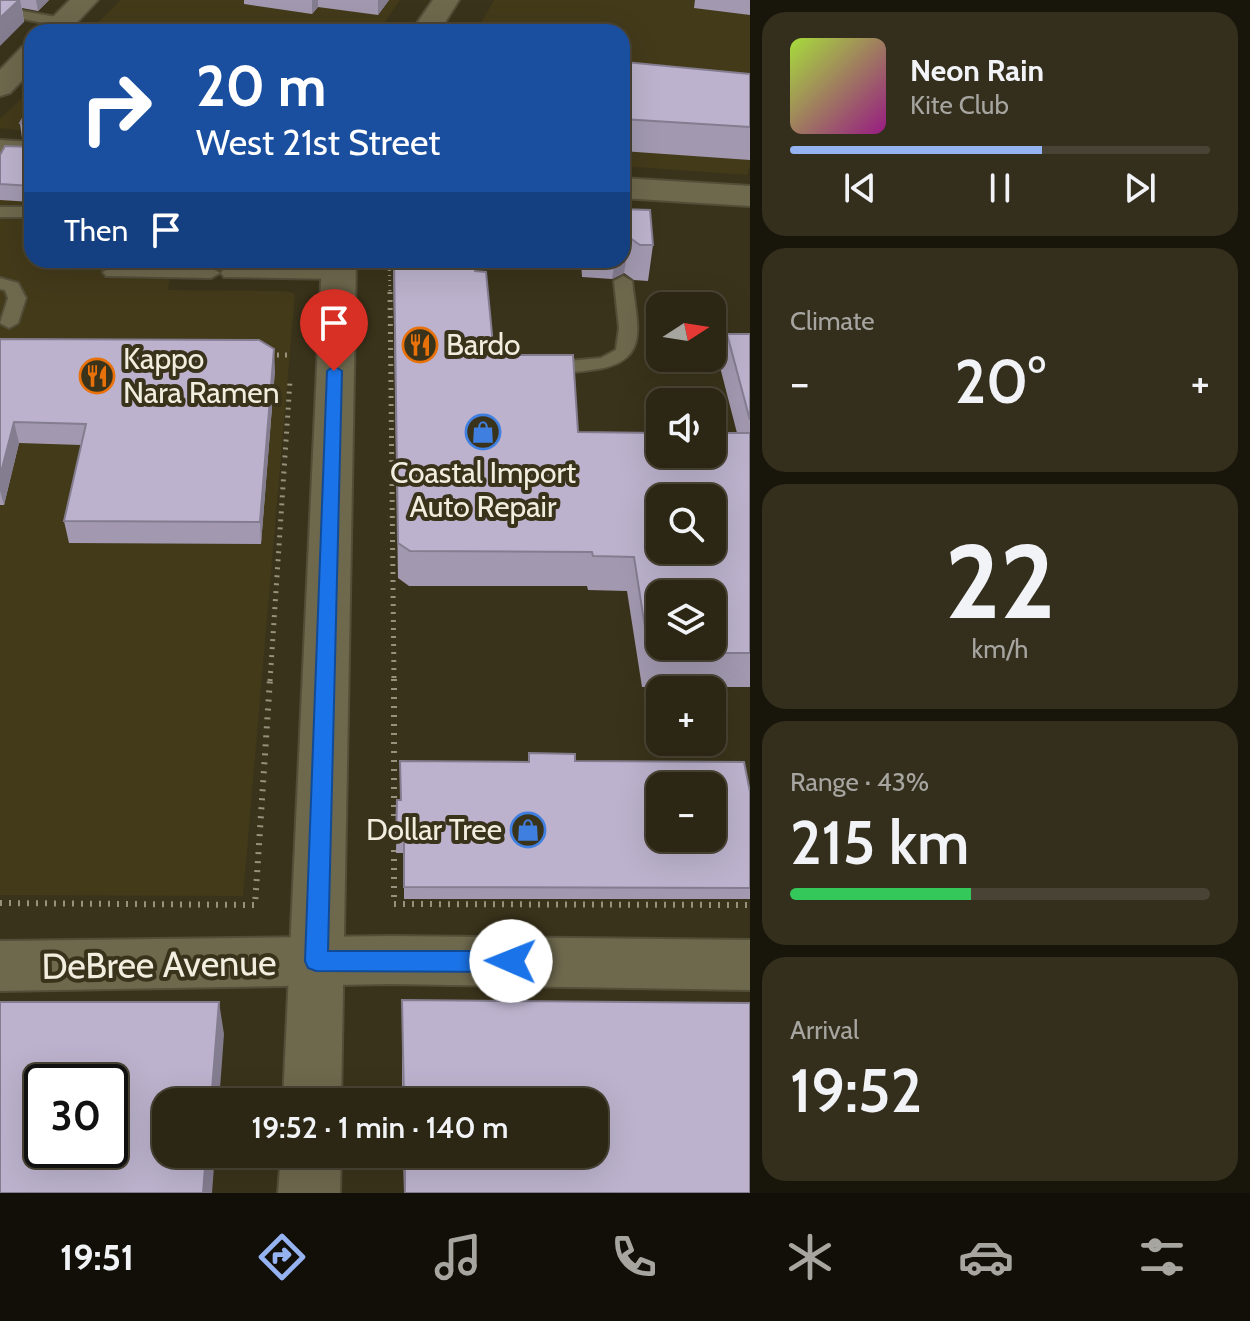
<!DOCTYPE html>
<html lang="en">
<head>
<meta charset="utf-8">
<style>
	body { margin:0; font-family:Cabin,sans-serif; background:#342e1d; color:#f1f3f6; height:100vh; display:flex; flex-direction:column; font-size:30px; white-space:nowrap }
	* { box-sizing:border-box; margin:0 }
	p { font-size:26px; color:#a6a5a0 }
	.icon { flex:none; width:44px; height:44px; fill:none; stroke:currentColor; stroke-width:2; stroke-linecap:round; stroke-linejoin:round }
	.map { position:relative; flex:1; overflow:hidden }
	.drawer { display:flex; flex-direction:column; gap:12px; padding:12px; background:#18150b; width:500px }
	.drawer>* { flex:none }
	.banner { position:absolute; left:24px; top:24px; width:606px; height:244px; border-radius:24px; box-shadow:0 8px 32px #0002,0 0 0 2px #484334; background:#1a4fa0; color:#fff; overflow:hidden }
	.needle { width:52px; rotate:78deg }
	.buttons { position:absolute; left:646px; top:292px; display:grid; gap:16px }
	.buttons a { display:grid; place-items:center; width:80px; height:80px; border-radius:16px; background:#2c2614; box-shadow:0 8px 32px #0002,0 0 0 2px #484334; font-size:40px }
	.speed { position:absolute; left:24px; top:1064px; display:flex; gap:16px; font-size:40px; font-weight:700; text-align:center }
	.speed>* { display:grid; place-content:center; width:104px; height:104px; border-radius:50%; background:#2c2614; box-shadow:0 8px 32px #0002,0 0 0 2px #484334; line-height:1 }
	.speed .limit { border:4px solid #111; border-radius:12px; background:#fff; color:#111 }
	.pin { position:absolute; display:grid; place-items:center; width:68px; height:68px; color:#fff; margin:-82px -34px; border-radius:50% 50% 50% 0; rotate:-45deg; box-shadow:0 0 8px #0007 }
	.pin .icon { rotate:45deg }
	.me { position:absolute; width:88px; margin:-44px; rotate:271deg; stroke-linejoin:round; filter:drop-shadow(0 0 6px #0008) }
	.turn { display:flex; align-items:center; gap:28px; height:168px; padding:0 40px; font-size:36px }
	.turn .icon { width:104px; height:104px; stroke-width:2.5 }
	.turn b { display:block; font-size:56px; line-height:68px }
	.then { display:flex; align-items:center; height:76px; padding:0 40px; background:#0003; gap:16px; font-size:30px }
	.big { font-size:60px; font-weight:600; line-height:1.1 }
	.drawer .tile { flex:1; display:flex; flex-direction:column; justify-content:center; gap:12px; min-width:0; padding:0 28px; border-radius:24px; background:#342e1d }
	.drawer .dial { align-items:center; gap:0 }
	.dial b { font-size:104px; line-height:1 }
	.song { display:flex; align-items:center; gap:24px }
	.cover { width:96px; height:96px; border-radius:12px; background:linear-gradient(135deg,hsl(80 70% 55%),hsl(310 70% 35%)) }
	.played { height:8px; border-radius:4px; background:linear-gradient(90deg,#95b2f1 60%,#484334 60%) }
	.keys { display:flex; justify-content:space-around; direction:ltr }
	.heat { display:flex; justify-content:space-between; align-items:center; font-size:44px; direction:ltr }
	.charge { height:12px; border-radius:6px; background:linear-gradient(90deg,#34c759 43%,#484334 0) }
	.trip { position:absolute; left:152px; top:1088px; width:456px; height:80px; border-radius:24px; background:#2c2614; box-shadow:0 8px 32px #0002,0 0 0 2px #484334; font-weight:600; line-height:80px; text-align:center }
	.tabs { display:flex; height:128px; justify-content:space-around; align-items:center; background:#120f08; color:#a6a5a0 }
	.tabs .icon { width:56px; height:56px }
	.tabs .on { color:#95b2f1 }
	.tabs b { font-size:36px; color:#f1f3f6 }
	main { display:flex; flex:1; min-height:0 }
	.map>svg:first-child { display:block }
	.built { fill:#433a1a }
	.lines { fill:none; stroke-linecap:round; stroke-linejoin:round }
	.lane-casing { stroke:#534e38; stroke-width:4 }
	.street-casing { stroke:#534e38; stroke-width:4 }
	.secondary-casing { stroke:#534e38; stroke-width:4 }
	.path-far2 { stroke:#97917e; stroke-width:3; stroke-dasharray:1 4; stroke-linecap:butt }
	.path-far1 { stroke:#97917e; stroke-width:5; stroke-dasharray:2 6; stroke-linecap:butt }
	.path { stroke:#97917e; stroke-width:6; stroke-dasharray:2 7; stroke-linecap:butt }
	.lane { fill:#6e684d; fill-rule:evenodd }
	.street { fill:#6e684d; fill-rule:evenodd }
	.secondary { fill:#6e684d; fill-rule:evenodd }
	.wall { fill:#a299b0 }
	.shaded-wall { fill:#847d90 }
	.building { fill:#bcb2cd; stroke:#847d90; stroke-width:2; fill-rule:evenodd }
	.route { fill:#1a73e8; stroke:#114b97; stroke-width:2 }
	.labels { text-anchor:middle; stroke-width:8; stroke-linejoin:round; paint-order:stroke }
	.poi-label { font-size:30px; fill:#f2eedf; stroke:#3a331b; text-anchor:start }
	.near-street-label { font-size:36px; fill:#f2eedf; stroke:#3a331b }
</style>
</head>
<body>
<main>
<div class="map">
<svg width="750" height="1193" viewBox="0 0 750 1193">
	<rect width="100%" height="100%" fill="#3a331b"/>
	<path class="built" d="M121,0H400L378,32H88Z
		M494,0H750V165L747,175L622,166V32H476Z
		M32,88V132L0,128V119Z
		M0,176L32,179V260H172L168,290L286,291L295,294L243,896L0,895Z"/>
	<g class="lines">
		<g class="lane-casing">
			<path id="lane" d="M0,7L62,18L69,22L62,26L0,15Z
				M0,207H32V217H0Z
				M112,267L211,268L220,273L211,278L106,276L103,272Z
				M230,268L338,269L347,274L338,279L224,277L221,273L224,269Z
				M623,276L632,281C637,327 652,363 591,370C577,372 561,374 547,371L545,367L547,363L601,358L616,350L619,328L614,281Z
				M0,278L18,283L26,298L18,323L9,328L0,323L8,298L5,290L0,289Z"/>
		</g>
		<g class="street-casing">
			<path id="street" d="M70,0H98L68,32H38Z
				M32,45V70L10,93L0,96V70L22,47Z
				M391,936L750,940V990L391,984L0,991V941Z"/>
		</g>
		<g class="secondary-casing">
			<path id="secondary" d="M433,0H459L439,32H411Z
				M0,140L32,142V160L0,158Z
				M622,178L750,186V206L622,198Z
				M322,260H356L341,1102H283Z
				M281,1154H341L340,1193H278Z"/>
		</g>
		<path class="path-far2" d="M389,260L390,294"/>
		<path class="path-far1" d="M390,292L394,681
			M269,355H292
			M270,681L290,381"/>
		<path class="path" d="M394,679V904L750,905
			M0,903L255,905L270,679"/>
		<use href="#lane" class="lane"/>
		<use href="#street" class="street"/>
		<use href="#secondary" class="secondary"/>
	</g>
	<path class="wall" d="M0,0H49L38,11L22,8L24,22Z
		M244,0H389L378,15L318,7L312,14L244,4Z
		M695,0H750V15L694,8Z
		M622,55H627L626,62L750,74V160L622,151Z
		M32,103V202L0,200V155L31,147V140L22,138L20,123Z
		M622,209L653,245L648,281L634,280L624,273L612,279L582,277L581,260H622Z
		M393,260H474L475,271L494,355L578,432L737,433L720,367L727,334H750V687H642L627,591L588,590L587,586H409L398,578Z
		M0,339L275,370L261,544L69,543L64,521L81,445L19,443L4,505H0Z
		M529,753L750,792V899H404V853H396L397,800H400V761L528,762Z
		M402,1000L750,1003V1193H404L403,1154H594V1102H402Z"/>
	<path class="shaded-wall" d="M19,0H20L24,22L0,46V18Z
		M36,0H49L38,11Z
		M312,0H318V7L312,14Z
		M378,0H389L378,15Z
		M630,238L624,273L612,279L615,260H622V242Z
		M274,349L275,370L261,544L260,522Z
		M14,422L19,443L4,505L0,491V476Z
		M219,1002L224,1034L219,1102H211Z
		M206,1154H215L212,1193H203Z"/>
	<path class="building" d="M0,0H19L0,18Z
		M622,55H627L624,62L750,74V127L622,119Z
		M32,103V186L0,184V155L5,146L31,147V125L20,123Z
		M622,209L650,210L653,245H640L630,238L622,242Z
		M394,260H474L475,271L486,272L494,355H573L578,432L660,433V454H712V433H750V653H649L634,557L593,556L592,552L410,551L398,543ZM660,498H712V550H660ZM660,594H712V646H660Z
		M727,334H750V420Z
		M0,339L259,340L274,349L260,522L64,521L86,424L14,422L0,476Z
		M529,753L575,754V761L744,762L750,792V888L404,887V841H396L397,800H401L400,761L529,762ZM660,786H712V838H660Z
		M402,1000L750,1003V1193H405V1154H594V1102H404Z
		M0,1002H219L211,1102H166V1154H206L203,1193H0ZM42,1082H110V1150H42Z"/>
	<path class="route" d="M334,366L342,371L328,951H511L519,954L522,961L519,969L511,972L316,971L308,968L305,961L327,371Z"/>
	<defs>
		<g id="restaurant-ring" transform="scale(1.8)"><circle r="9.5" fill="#3a331b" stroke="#e8710a" stroke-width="1.5"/><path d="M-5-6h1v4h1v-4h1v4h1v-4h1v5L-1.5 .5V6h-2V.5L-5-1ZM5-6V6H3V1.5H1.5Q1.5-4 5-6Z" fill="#e8710a"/></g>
		<g id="shop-ring" transform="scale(1.8)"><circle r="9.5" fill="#3a331b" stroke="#3f7fe0" stroke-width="1.5"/><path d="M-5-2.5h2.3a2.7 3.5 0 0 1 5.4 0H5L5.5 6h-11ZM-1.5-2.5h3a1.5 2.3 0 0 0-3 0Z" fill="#3f7fe0"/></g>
	</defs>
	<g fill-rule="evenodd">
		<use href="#restaurant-ring" x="420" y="345"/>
		<use href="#restaurant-ring" x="97" y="376"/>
		<use href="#shop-ring" x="483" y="432"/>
		<use href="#shop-ring" x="528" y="830"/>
	</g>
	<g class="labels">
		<g class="poi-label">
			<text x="446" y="355">Bardo</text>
			<text x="123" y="369">Kappo<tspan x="123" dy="34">Nara Ramen</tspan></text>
			<text x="483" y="483" text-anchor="middle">Coastal Import<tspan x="483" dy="34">Auto Repair</tspan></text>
			<text x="502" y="840" text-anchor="end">Dollar Tree</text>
		</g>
		<g class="near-street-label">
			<text transform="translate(159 964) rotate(-1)" y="13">DeBree Avenue</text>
		</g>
	</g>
</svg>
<div class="buttons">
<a><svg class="needle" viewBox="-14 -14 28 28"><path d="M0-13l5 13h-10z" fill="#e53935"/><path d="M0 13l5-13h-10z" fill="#a6a5a0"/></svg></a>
<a><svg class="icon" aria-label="sound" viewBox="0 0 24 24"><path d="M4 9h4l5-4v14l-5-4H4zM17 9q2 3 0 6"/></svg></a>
<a><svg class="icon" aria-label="search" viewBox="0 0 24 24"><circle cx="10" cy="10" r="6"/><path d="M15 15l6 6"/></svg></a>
<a><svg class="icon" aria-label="layers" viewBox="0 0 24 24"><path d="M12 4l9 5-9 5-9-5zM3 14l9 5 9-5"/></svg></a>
<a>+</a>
<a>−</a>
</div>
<div class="speed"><div class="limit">30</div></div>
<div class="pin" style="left:334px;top:371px;background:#d93025"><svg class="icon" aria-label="arrive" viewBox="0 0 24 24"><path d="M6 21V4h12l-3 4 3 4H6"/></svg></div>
<svg class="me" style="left:511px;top:961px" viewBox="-20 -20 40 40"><circle r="19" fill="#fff"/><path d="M0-13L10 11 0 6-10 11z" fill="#1a73e8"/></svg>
<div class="trip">19:52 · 1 min · 140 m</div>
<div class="banner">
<div class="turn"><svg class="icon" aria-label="right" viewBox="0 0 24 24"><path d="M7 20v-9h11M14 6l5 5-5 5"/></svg><div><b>20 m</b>West 21st Street</div></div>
<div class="then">Then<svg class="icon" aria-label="arrive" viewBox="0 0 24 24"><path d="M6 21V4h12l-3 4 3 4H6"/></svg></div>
</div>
</div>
<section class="drawer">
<div class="tile">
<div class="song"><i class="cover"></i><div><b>Neon Rain</b><p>Kite Club</p></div></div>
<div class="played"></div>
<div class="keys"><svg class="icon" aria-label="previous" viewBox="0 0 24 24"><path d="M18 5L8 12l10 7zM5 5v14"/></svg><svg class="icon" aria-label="pause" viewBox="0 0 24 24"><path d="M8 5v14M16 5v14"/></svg><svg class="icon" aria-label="next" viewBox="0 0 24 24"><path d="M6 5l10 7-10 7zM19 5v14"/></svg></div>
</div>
<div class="tile"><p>Climate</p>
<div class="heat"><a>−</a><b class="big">20°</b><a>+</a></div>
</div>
<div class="tile dial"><b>22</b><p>km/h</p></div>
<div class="tile"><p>Range · 43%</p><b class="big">215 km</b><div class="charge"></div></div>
<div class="tile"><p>Arrival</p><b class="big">19:52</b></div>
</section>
</main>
<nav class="tabs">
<b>19:51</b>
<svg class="icon on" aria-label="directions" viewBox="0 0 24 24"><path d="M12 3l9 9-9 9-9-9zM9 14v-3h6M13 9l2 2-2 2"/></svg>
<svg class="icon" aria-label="music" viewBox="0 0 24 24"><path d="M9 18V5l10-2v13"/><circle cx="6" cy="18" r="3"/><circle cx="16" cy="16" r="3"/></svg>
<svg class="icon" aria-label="phone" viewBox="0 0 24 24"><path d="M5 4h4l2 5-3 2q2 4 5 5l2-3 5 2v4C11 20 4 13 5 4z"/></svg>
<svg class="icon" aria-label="climate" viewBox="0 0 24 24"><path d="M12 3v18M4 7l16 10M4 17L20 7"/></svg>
<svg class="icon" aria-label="car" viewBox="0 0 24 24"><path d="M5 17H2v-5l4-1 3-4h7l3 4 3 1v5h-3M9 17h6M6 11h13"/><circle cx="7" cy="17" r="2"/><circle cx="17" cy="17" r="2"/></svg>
<svg class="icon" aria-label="filters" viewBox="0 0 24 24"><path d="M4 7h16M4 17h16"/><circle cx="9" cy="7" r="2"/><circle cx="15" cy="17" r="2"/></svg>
</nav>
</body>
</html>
